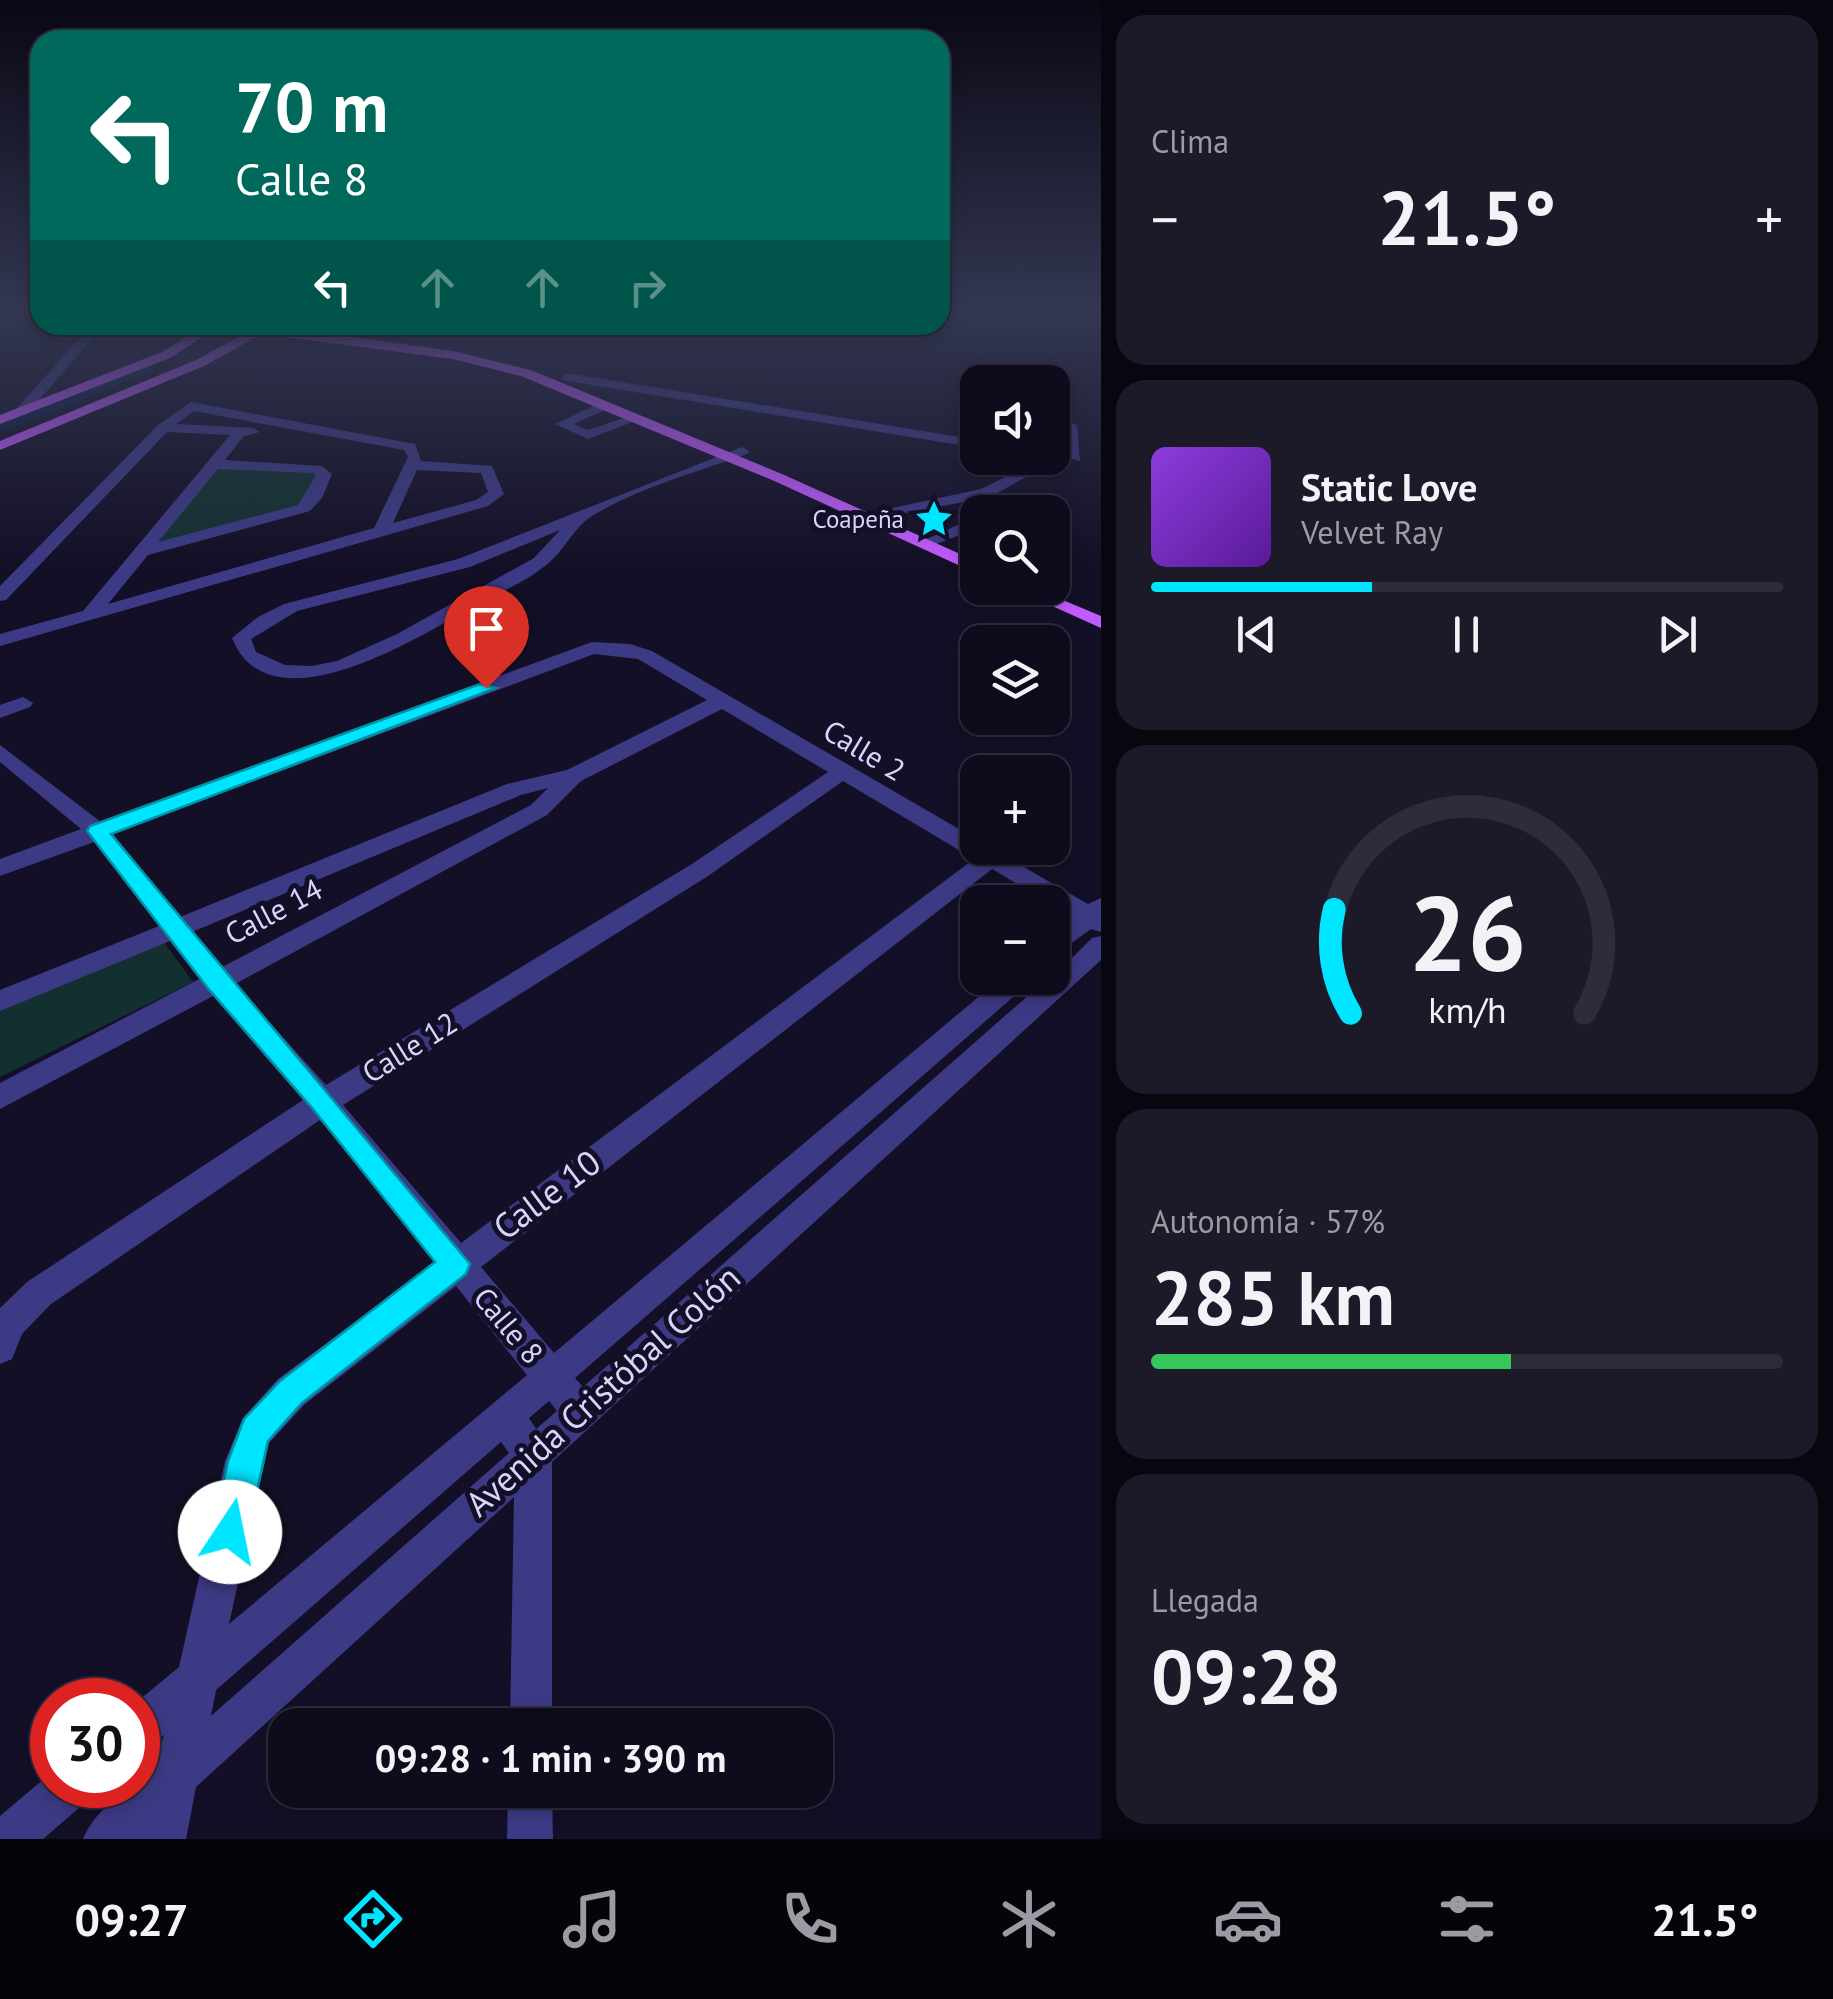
<!DOCTYPE html>
<html lang="es">
<head>
<meta charset="utf-8">
<style>
	body { margin:0; font-family:"PT Sans",sans-serif; background:#1c1929; color:#f1f3f6; height:100vh; display:flex; flex-direction:column; font-size:38px; white-space:nowrap }
	* { box-sizing:border-box; margin:0 }
	p { font-size:32px; color:#9b9ba3 }
	.icon { flex:none; width:55px; height:55px; fill:none; stroke:currentColor; stroke-width:2; stroke-linecap:round; stroke-linejoin:round }
	.map { position:relative; flex:1; overflow:hidden }
	.details { display:flex; flex-direction:column; gap:15px; padding:15px; background:#08060f; width:732px }
	.details>* { flex:none }
	.banner { position:absolute; left:30px; top:30px; width:920px; height:305px; border-radius:30px; box-shadow:0 5px 15px #0003,0 0 0 2px #2e2b3b; background:#00695c; color:#fff; overflow:hidden }
	.buttons { position:absolute; left:960px; top:365px; display:grid; gap:20px }
	.buttons a { display:grid; place-items:center; width:110px; height:110px; border-radius:20px; background:#0e0b1c; box-shadow:0 5px 15px #0003,0 0 0 2px #2e2b3b; font-size:50px }
	.speed { position:absolute; left:30px; top:1678px; display:flex; gap:20px; font-size:50px; font-weight:700; text-align:center }
	.speed>* { display:grid; place-content:center; width:130px; height:130px; border-radius:50%; background:#0e0b1c; box-shadow:0 5px 15px #0003,0 0 0 2px #2e2b3b; line-height:1 }
	.speed .limit { border:15px solid #d22; background:#fff; color:#111 }
	.pin { position:absolute; display:grid; place-items:center; width:85px; height:85px; color:#fff; margin:-102px -42px; border-radius:50% 50% 50% 0; rotate:-45deg; box-shadow:0 0 10px #0007 }
	.pin .icon { rotate:45deg }
	.me { position:absolute; width:110px; margin:-55px; rotate:11deg; stroke-linejoin:round; filter:drop-shadow(0 0 8px #0008) }
	.turn { display:flex; align-items:center; gap:35px; height:210px; padding:0 40px; font-size:45px }
	.turn .icon { width:130px; height:130px; stroke-width:2.5 }
	.turn b { display:block; font-size:70px; line-height:85px }
	.lanes { display:flex; align-items:center; height:95px; padding:0 40px; background:#0003; justify-content:center; gap:50px; direction:ltr }
	.lanes .off { opacity:.35 }
	.big { font-size:75px; font-weight:600; line-height:1.1 }
	.details .widget { flex:1; display:flex; flex-direction:column; justify-content:center; gap:15px; min-width:0; padding:0 35px; border-radius:30px; background:#1c1929 }
	.details .dial { align-items:center; gap:0 }
	.dial svg { height:260px; overflow:visible; fill:none; stroke:#2e2b3b; stroke-width:7; stroke-linecap:round; text-anchor:middle }
	.dial text { fill:#f1f3f6; stroke:none }
	.song { display:flex; align-items:center; gap:30px }
	.cover { width:120px; height:120px; border-radius:15px; background:linear-gradient(135deg,hsl(270 70% 55%),hsl(270 70% 35%)) }
	.played { height:10px; border-radius:5px; background:linear-gradient(90deg,#00e5ff 35%,#2e2b3b 35%) }
	.keys { display:flex; justify-content:space-around; direction:ltr }
	.heat { display:flex; justify-content:space-between; align-items:center; font-size:55px; direction:ltr }
	.charge { height:15px; border-radius:8px; background:linear-gradient(90deg,#34c759 57%,#2e2b3b 0) }
	.trip { position:absolute; left:268px; top:1708px; width:565px; height:100px; border-radius:30px; background:#0e0b1c; box-shadow:0 5px 15px #0003,0 0 0 2px #2e2b3b; font-weight:600; line-height:100px; text-align:center }
	.menu { display:flex; height:160px; justify-content:space-around; align-items:center; background:#06040b; color:#9b9ba3 }
	.menu .icon { width:70px; height:70px }
	.menu .selected { color:#00e5ff }
	.menu b { font-size:45px; color:#f1f3f6 }
	main { display:flex; flex:1; min-height:0 }
	.map>svg:first-child { display:block }
	.green { fill:#12302f }
	.lines { fill:none; stroke-linecap:round; stroke-linejoin:round }
	.canal { fill:#0a1f44; fill-rule:evenodd }
	.minor { fill:#3d3a85; fill-rule:evenodd }
	.major { fill:#c25bff; fill-rule:evenodd }
	.route { fill:#00e5ff; stroke:#0095a6; stroke-width:2.5 }
	.labels { text-anchor:middle; stroke-width:10; stroke-linejoin:round; paint-order:stroke }
	.far-poi-label { font-size:25px; fill:#d9d4ff; stroke:#130f26; text-anchor:end }
	.street-label { font-size:30px; fill:#d9d4ff; stroke:#130f26 }
	.near-street-label { font-size:35px; fill:#d9d4ff; stroke:#130f26 }
</style>
</head>
<body>
<main>
<div class="map">
<svg width="1101" height="1839" viewBox="0 0 1101 1839">
	<rect width="100%" height="100%" fill="#130f26"/>
	<path class="green" d="M217,466L318,472L299,507L155,544Z
		M163,941L193,982L0,1077V1010Z"/>
	<g class="lines">
		<path class="canal" d="M149,364L153,371L0,433V424Z"/>
		<path class="minor" d="M92,325H104L26,415H16V409Z
			M566,373L978,440V448L561,380Z
			M191,402L415,444L421,461L492,466L504,494L488,506L0,646V634L83,611L230,435L167,432L6,600L0,601V586L158,425ZM194,411L404,450L408,457L374,528L108,604L148,555L310,511L322,498L332,474L322,466L225,460L244,436L260,432L253,428L176,424ZM218,469L313,473L316,475L298,505L158,542ZM417,470L481,473L488,492L476,500L393,523Z
			M602,402L607,403V409L574,424L588,430L633,415L640,419L588,439L555,424Z
			M1052,416L1077,425L1080,461L1068,458L1063,427L1052,424Z
			M742,447L749,451L747,454C697,472 638,488 592,516C573,528 563,553 545,566C524,583 496,594 472,607C418,638 269,731 232,638L258,617L284,604L458,559ZM560,530L534,558L397,634L337,661L312,666L285,665L256,652L251,639L297,611L470,567Z
			M1052,454L1057,458L1055,461L992,496L982,512H978L972,530L924,549L916,544L960,524L974,500L863,521L855,516L981,489Z
			M592,642L630,644L652,651L978,840V848H991L1088,904L1101,898V932L1091,929L1052,957V933L1072,917L992,869L481,1267L554,1353L1001,978H1031L1027,985L575,1378L583,1387L1048,978H1052L1092,938L1101,936V960L552,1462V1725H510L514,1497L196,1787L186,1839H83C104,1790 150,1794 164,1735L138,1750V1701L179,1667L225,1461L243,1418L278,1379L436,1262L320,1120L51,1304L22,1334L12,1359L0,1364V1308L27,1282L303,1100L213,996L0,1109V1083L199,979L170,941L0,1011V990L159,926L94,842L0,876V859L81,829L0,762V745L101,822ZM594,654L638,659L707,700L567,770L507,784L180,917L113,834ZM722,709L828,772L692,864L326,1085L235,984L547,815L581,781ZM843,781L974,859L461,1243L343,1105L708,876ZM548,788L531,805L220,968L192,932L521,795ZM456,1286L527,1375L229,1624L269,1443L304,1405ZM549,1401L557,1411L536,1429L529,1418ZM501,1442L509,1453L211,1716L216,1690Z
			M23,697L33,703L30,707L0,718V705Z
			M52,1772V1785H93L87,1801L43,1839H0V1816Z
			M508,1790H552L553,1839H507Z"/>
		<path class="major" d="M206,325H266L453,351L531,370L782,474L978,562V574L772,480L521,376L453,359L262,334L204,366L0,450V441L196,360L248,332L218,327L170,358L0,424V415L162,352Z
			M1012,588H1034L1101,616V628Z"/>
	</g>
	<linearGradient id="sky" x2="0" y2="1"><stop stop-color="#0a0815"/><stop offset="0.55" stop-color="#333752"/><stop offset="1" stop-color="#333752" stop-opacity="0"/></linearGradient>
	<rect width="1101" height="566" fill="url(#sky)"/>
	<path class="route" d="M480,684L496,688L111,834L470,1264L466,1274L302,1403L268,1441L248,1532L243,1544L230,1549L218,1544L213,1532L228,1461L244,1419L280,1381L435,1262L313,1109L207,987L87,831L90,826Z"/>
	<defs>
		<g id="sight-bare" transform="scale(3)"><path d="M0-6L1.8-2.2L6-1.7L2.9 1.2L3.7 5.4L0 3.3L-3.7 5.4L-2.9 1.2L-6-1.7L-1.8-2.2Z" fill="#00e5ff" stroke="#130f26" stroke-width="2.5" paint-order="stroke"/></g>
	</defs>
	<g fill-rule="evenodd">
		<use href="#sight-bare" x="934" y="519"/>
	</g>
	<g class="labels">
		<g class="far-poi-label">
			<text x="904" y="528">Coapeña</text>
		</g>
		<g class="street-label">
			<text transform="translate(864 751) rotate(31)" y="10">Calle 2</text>
			<text transform="translate(274 912) rotate(-28)" y="10">Calle 14</text>
			<text transform="translate(410 1048) rotate(-32)" y="10">Calle 12</text>
			<text transform="translate(508 1326) rotate(50)" y="10">Calle 8</text>
		</g>
		<g class="near-street-label">
			<text transform="translate(547 1195) rotate(-37)" y="12">Calle 10</text>
			<text transform="translate(603 1391) rotate(-42)" y="12">Avenida Cristóbal Colón</text>
		</g>
	</g>
</svg>
<div class="buttons">
<a><svg class="icon" aria-label="sound" viewBox="0 0 24 24"><path d="M4 9h4l5-4v14l-5-4H4zM17 9q2 3 0 6"/></svg></a>
<a><svg class="icon" aria-label="search" viewBox="0 0 24 24"><circle cx="10" cy="10" r="6"/><path d="M15 15l6 6"/></svg></a>
<a><svg class="icon" aria-label="layers" viewBox="0 0 24 24"><path d="M12 4l9 5-9 5-9-5zM3 14l9 5 9-5"/></svg></a>
<a>+</a>
<a>−</a>
</div>
<div class="speed"><div class="limit">30</div></div>
<div class="pin" style="left:486px;top:688px;background:#d93025"><svg class="icon" aria-label="arrive" viewBox="0 0 24 24"><path d="M6 21V4h12l-3 4 3 4H6"/></svg></div>
<svg class="me" style="left:230px;top:1532px" viewBox="-20 -20 40 40"><circle r="19" fill="#fff"/><path d="M0-13L10 11 0 6-10 11z" fill="#00e5ff"/></svg>
<div class="trip">09:28 · 1 min · 390 m</div>
<div class="banner">
<div class="turn"><svg class="icon" aria-label="left" viewBox="0 0 24 24"><path d="M17 20v-9H6M10 6l-5 5 5 5"/></svg><div><b>70 m</b>Calle 8</div></div>
<div class="lanes"><svg class="icon" aria-label="left" viewBox="0 0 24 24"><path d="M17 20v-9H6M10 6l-5 5 5 5"/></svg><svg class="icon off" aria-label="ahead" viewBox="0 0 24 24"><path d="M12 20V5M6 11l6-6 6 6"/></svg><svg class="icon off" aria-label="ahead" viewBox="0 0 24 24"><path d="M12 20V5M6 11l6-6 6 6"/></svg><svg class="icon off" aria-label="right" viewBox="0 0 24 24"><path d="M7 20v-9h11M14 6l5 5-5 5"/></svg></div>
</div>
</div>
<section class="details">
<div class="widget"><p>Clima</p>
<div class="heat"><a>−</a><b class="big">21.5°</b><a>+</a></div>
</div>
<div class="widget">
<div class="song"><i class="cover"></i><div><b>Static Love</b><p>Velvet Ray</p></div></div>
<div class="played"></div>
<div class="keys"><svg class="icon" aria-label="previous" viewBox="0 0 24 24"><path d="M18 5L8 12l10 7zM5 5v14"/></svg><svg class="icon" aria-label="pause" viewBox="0 0 24 24"><path d="M8 5v14M16 5v14"/></svg><svg class="icon" aria-label="next" viewBox="0 0 24 24"><path d="M6 5l10 7-10 7zM19 5v14"/></svg></div>
</div>
<div class="widget dial"><svg viewBox="0 0 100 80">
<path d="M14 69A42 42 0 1 1 86 69"/>
<path d="M14 69A42 42 0 0 1 9 37" stroke="#00e5ff"/>
<text x="50" y="56" font-size="32" font-weight="700">26</text>
<text x="50" y="72" font-size="11">km/h</text>
</svg></div>
<div class="widget"><p>Autonomía · 57%</p><b class="big">285 km</b><div class="charge"></div></div>
<div class="widget"><p>Llegada</p><b class="big">09:28</b></div>
</section>
</main>
<nav class="menu">
<b>09:27</b>
<svg class="icon selected" aria-label="directions" viewBox="0 0 24 24"><path d="M12 3l9 9-9 9-9-9zM9 14v-3h6M13 9l2 2-2 2"/></svg>
<svg class="icon" aria-label="music" viewBox="0 0 24 24"><path d="M9 18V5l10-2v13"/><circle cx="6" cy="18" r="3"/><circle cx="16" cy="16" r="3"/></svg>
<svg class="icon" aria-label="phone" viewBox="0 0 24 24"><path d="M5 4h4l2 5-3 2q2 4 5 5l2-3 5 2v4C11 20 4 13 5 4z"/></svg>
<svg class="icon" aria-label="climate" viewBox="0 0 24 24"><path d="M12 3v18M4 7l16 10M4 17L20 7"/></svg>
<svg class="icon" aria-label="car" viewBox="0 0 24 24"><path d="M5 17H2v-5l4-1 3-4h7l3 4 3 1v5h-3M9 17h6M6 11h13"/><circle cx="7" cy="17" r="2"/><circle cx="17" cy="17" r="2"/></svg>
<svg class="icon" aria-label="filters" viewBox="0 0 24 24"><path d="M4 7h16M4 17h16"/><circle cx="9" cy="7" r="2"/><circle cx="15" cy="17" r="2"/></svg>
<b>21.5°</b>
</nav>
</body>
</html>
